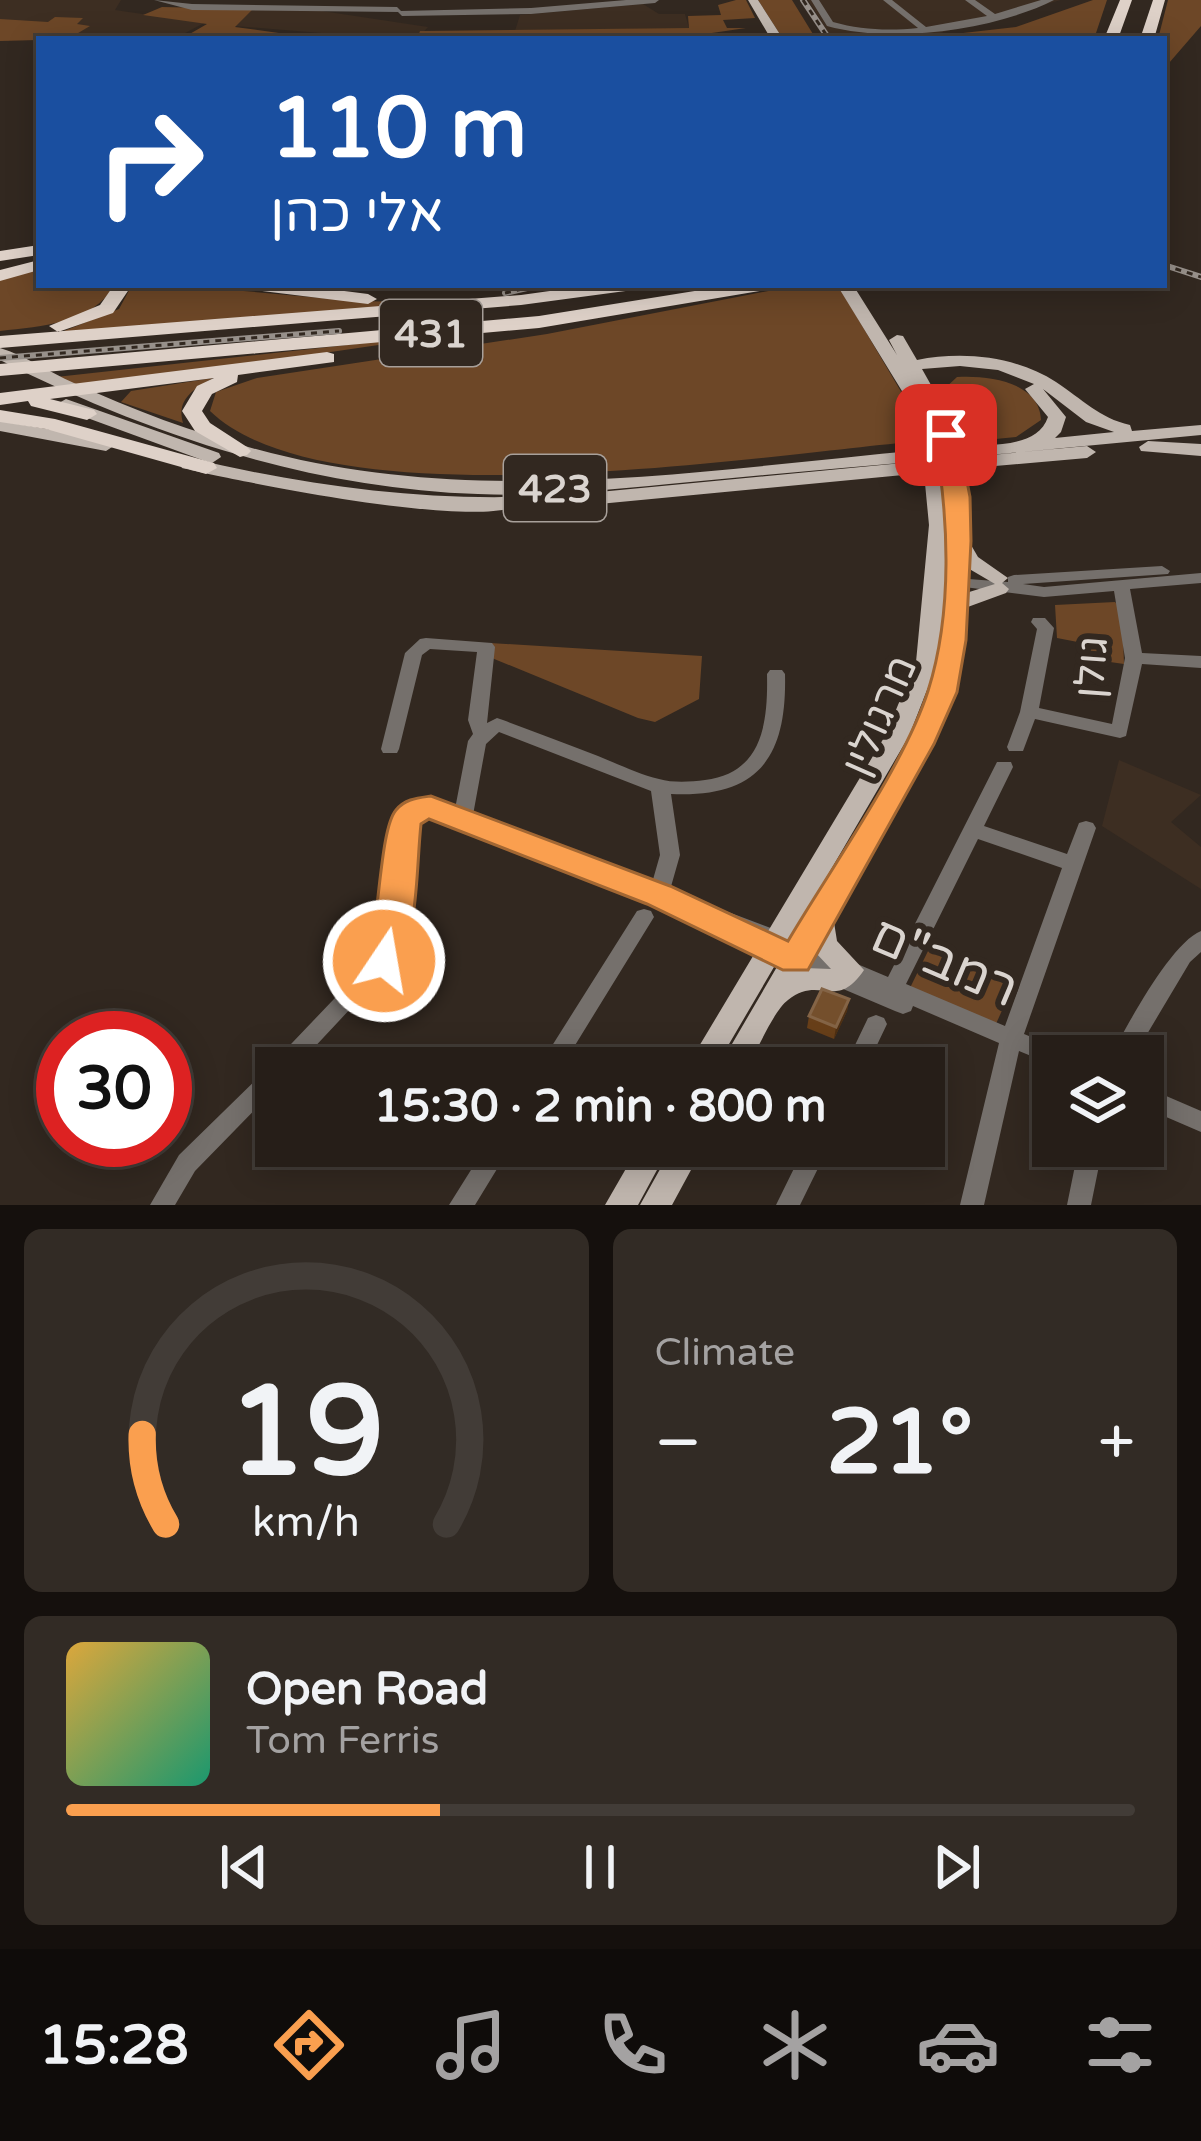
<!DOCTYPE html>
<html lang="en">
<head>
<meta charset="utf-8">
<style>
	body { margin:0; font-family:"Varela Round",Heebo,sans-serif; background:#322b25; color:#f1f3f6; height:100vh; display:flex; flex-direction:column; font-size:45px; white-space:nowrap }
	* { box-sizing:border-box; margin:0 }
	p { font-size:39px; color:#a4a2a2 }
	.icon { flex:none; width:66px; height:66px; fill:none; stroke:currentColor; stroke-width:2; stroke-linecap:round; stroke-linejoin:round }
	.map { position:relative; height:1205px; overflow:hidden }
	.panel { display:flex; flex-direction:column; gap:24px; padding:24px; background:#15100d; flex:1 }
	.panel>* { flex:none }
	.guide { position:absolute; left:36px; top:36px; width:1131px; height:252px; border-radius:0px; box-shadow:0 6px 30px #0003,0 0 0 3px #423c37; background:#1a4fa0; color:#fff; overflow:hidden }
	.fabs { position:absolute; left:1032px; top:1035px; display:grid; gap:24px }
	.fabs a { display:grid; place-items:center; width:132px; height:132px; border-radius:0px; background:#261e18; box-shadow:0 6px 30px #0003,0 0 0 3px #423c37; font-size:60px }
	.speed { position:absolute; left:36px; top:1011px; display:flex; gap:24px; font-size:60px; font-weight:700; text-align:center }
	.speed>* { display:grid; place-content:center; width:156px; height:156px; border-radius:50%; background:#261e18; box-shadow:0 6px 30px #0003,0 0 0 3px #423c37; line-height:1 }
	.speed .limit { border:18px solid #d22; background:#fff; color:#111 }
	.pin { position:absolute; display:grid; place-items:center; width:102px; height:102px; color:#fff; margin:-51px; border-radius:24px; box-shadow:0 6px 18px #0006 }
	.me { position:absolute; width:132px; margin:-66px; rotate:12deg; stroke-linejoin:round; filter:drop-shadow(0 0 9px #0008) }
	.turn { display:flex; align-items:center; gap:42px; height:252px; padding:0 36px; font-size:54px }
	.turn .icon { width:156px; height:156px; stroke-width:2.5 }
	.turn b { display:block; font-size:84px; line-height:102px }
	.big { font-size:90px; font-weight:700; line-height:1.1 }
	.panel .widget { flex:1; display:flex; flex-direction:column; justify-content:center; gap:18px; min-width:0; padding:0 42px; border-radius:18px; background:#322b25 }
	.panel .dial { align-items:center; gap:0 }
	.dial svg { height:312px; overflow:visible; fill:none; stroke:#423c37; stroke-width:7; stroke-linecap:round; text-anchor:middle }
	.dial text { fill:#f1f3f6; stroke:none }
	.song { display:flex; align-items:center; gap:36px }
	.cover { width:144px; height:144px; border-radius:18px; background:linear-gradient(135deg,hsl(40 70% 55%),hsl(160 70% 35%)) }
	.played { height:12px; border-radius:6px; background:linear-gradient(90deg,#fa9f4f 35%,#423c37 35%) }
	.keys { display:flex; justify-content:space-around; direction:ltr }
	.heat { display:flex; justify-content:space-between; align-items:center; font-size:66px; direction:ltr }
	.panel .tiles { flex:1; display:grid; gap:24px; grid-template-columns:1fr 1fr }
	.widget:last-child { grid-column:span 2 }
	.trip { position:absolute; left:255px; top:1047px; width:690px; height:120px; border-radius:0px; background:#261e18; box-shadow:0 6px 30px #0003,0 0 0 3px #423c37; font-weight:700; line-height:120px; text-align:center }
	.tabs { display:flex; height:192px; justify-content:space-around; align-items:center; background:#0f0c0a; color:#a4a2a2 }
	.tabs .icon { width:84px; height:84px }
	.tabs .on { color:#fa9f4f }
	.tabs b { font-size:54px; color:#f1f3f6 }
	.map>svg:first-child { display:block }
	.built { fill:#3d2e22 }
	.green { fill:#6d4727 }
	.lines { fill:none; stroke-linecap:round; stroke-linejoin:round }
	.minor { fill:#75706c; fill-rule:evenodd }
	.major { fill:#c0b6ae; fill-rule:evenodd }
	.highway { fill:#ded1c8; fill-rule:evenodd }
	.rail-casing { stroke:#97908a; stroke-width:6 }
	.rail { stroke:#322820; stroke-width:3; stroke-dasharray:6; stroke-linecap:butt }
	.wall { fill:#683f19 }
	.shaded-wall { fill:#4d2f13 }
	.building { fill:#744f2c; stroke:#846446; stroke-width:3 }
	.route { fill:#fa9f4f; stroke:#a26733; stroke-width:3 }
	.labels { text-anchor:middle; stroke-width:12; stroke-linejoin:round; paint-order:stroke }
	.shield { fill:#322820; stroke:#a8a09a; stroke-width:3 }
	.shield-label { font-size:39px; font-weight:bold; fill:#dad4cf }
	.street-label { font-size:42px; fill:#dad4cf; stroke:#322820 }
	.near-street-label { font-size:51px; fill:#dad4cf; stroke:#322820 }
</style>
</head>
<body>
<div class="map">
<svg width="1201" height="1205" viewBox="0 0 1201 1205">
	<rect width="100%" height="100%" fill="#322820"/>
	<path class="built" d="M0,0H121L115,10L204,23L174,39L0,41Z
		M808,0H1061L918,39H832Z
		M643,4L659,14H685L689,28L515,31L520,15Z
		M253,9L322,11L428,27L417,39H394L235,26Z
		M1119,760L1201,795L1171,822L1201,847V889L1102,826Z"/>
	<path class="green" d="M736,0H746L755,18L723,20L727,28H746L671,39H417L420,31L689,28L688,16L721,15L718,5Z
		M758,0H792L816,39H783Z
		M1093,0H1107L1094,39L919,38L1016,27Z
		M1168,0H1201V26L1169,63L1164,81V39H1158Z
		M162,7L253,9L235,27L279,33L273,39H181L207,24L143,15Z
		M55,17L83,18L77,24L90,26L68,39L0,41V19L48,22Z
		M39,268V285H115C91,324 43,326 0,331V280Z
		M132,285C226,285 317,302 411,302L412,306L59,333L119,309Z
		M799,285H838L903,395L921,441C761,455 328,525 210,411L216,392L257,378L547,334Z
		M474,331L77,389L56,377Z
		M957,377C988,375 1040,382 1041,420L1016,437L955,443L943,390Z
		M213,378C194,389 176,399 183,423L121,402L131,391Z
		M1115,602L1122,611L1124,664L1089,659L1088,644L1057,638L1055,605Z
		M490,643L702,656L699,699L655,722L638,718L487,656Z
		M929,949L1014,984L995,1026L909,990Z"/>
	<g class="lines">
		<path class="minor" d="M154,0L192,4L397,7L401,11L531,8L626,0H659L655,3L531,14L402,16L398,12L192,10Z
			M811,0H819L833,22C861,30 889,31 918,28L883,0H892L926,27L987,16L965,0H975L995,14L1041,0H1054C995,30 892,44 827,26Z
			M1162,566L1170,571L1168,574L1023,584L1044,587L1201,573V583L1130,589L1142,653L1201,656V668L1142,664L1126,736L1120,738L1035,719L1023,751H1009L1007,747L1020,712L1037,629L1031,622L1033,618H1045L1054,628L1039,708L1112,724L1125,658L1114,591L1044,597L948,585L942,583L940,580L942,577L1008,582V577L1014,575Z
			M426,638L492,643L495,647L487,723L497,718L503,720C535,732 567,744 598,756C618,764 638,774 659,779C673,783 690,782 705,780C763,773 768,722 767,674L770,670H782L785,674C787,757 759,798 671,794L680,855L670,890L784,933L888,977L997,762H1011L1013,767L984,826L1067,854L1079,823L1086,821L1093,823L1096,828L1024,1034L1061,1049L1064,1056H1053V1065L1019,1051L984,1205H960L999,1043L913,1006L911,1011L903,1014L895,1011L754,951L750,945L754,939L430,814L424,815L415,823L402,941L395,961L295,1068H276V1088L195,1171L175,1205H150L179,1155L271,1065L375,956L382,941L396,820C414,797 430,799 455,809L468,741L473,734L468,720L477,652L430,649L422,655L399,749L397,753H383L381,749L405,653L420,639ZM499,732L651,791L660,855L652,883L473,815L486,744ZM978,839L1062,868L1005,1026L906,984Z
			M644,909L651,911L654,917L561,1068H538L637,911Z
			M1201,931V952L1190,962L1134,1056H1111C1127,1025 1171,943 1201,931Z
			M876,1015L884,1018L887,1024L866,1068H844L868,1018Z
			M1143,1086L1201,1111V1132L1143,1107Z
			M486,1146H511L475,1205H449Z
			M805,1146H829L800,1205H776Z
			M1079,1146H1103L1091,1205H1067Z"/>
		<path class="major" d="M748,0H758L783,39H771Z
			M837,285H853L897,355L889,340L897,335L903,336L917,360C963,351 1016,356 1056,382C1082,399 1099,418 1130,425L1132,431L1201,425V435L958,458L1087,446L1096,452L1087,458L961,469L968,497L967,538L978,557L1008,578L1002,583L1009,589L1006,593L965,608L956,683L931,744L833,916L837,941L864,970C836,1012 820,974 788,1000C774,1010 757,1051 747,1068H718L907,744L934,683L936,667L909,736L715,1068H686L885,736L916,662L929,525L924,473L599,504L589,498L599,492L923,461C838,468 754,476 669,484C605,490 542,497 478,494C309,488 150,435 0,360V348C26,356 49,372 74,383C137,412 203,436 271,453C488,507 702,470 922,450L905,396ZM960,366L998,370L1034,384L1025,389L1048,417C1037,450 986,444 956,447L949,417L922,369ZM1043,389L1086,422L1114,432L1055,438L1061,432L1066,417ZM943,471L948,497V515ZM966,567L995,584L966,593ZM814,951L815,952L831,969L804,968Z
			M66,399L219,453L221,457L212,463L205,461L60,408L57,404Z
			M0,421L106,439L115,445L106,451L0,431Z
			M1148,441L1201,444V456L1141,451L1139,447Z
			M189,458C296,483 402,499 513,497L523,503C483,532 238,481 182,468L180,464Z
			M639,1146H670L638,1205H605Z
			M673,1146H704L672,1205H640Z"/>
		<path class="highway" d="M1120,0H1132L1118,39H1104Z
			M1153,0H1165L1154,39H1140Z
			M39,245V255L0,261V251Z
			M39,260V270L0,281V270Z
			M114,285H132L113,313L58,332L49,326L100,305Z
			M244,285H297L368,294L377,299L368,304L253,290Z
			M593,285H642L633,290L521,305L0,348V336L521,295Z
			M732,285H774L765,290L539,328L0,376V364L539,316Z
			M327,352L334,354V362L238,375L237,382L212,394L202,411L210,423L247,447L251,451L247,455L240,457L195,431L182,411L197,386L214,378L50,399L94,410L97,414L87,420L31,406L28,401L0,405V393Z
			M0,410L55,419L214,463L217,468L206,474L46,429L0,422Z"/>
		<g class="rail-casing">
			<path id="rail" d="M803,0L829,39
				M1164,265L1201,277
				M505,293L540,285
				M0,358L339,331"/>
		</g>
		<use href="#rail" class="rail"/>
	</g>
	<path class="wall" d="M849,999L847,1011L834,1039L807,1028L809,1016Z"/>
	<path class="shaded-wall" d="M849,999L847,1011L834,1039L836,1027Z"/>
	<path class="building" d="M822,989L849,999L836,1027L809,1016Z"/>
	<path class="route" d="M946,428L958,435L970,497L971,541L966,640L957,692L934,744L808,970H783L647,904L429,819L421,824C416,871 419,928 396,970H372L366,961C380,927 379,830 396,810C405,799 417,798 431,796L670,886L788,941C829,871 904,766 928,691C953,612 949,516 934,435Z"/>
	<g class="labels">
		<g class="shield">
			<rect x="380" y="300" width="102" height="66" rx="9"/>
			<rect x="504" y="455" width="102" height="66" rx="9"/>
		</g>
		<g class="shield-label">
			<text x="431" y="347">431</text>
			<text x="555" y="502">423</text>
		</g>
		<g class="street-label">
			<text transform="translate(1090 667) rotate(-86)" y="15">גולן</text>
			<text transform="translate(878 715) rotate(-66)" y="15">מרגולין</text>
		</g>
		<g class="near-street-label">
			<text transform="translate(945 961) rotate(23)" y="18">רמב"ם</text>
		</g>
	</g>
</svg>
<div class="fabs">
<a><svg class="icon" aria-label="layers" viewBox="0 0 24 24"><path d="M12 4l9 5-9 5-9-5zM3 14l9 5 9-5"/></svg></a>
</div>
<div class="speed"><div class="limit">30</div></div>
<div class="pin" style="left:946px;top:435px;background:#d93025"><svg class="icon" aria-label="arrive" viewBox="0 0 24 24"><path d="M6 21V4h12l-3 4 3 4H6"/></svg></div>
<svg class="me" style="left:384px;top:961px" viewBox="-20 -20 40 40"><circle r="17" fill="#fa9f4f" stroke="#fff" stroke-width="3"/><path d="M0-11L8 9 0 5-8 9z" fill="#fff"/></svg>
<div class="trip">15:30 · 2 min · 800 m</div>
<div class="guide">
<div class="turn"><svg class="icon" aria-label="right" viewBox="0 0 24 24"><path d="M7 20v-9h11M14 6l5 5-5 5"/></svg><div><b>110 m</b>אלי כהן</div></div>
</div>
</div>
<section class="panel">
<div class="tiles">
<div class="widget dial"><svg viewBox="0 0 100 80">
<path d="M14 69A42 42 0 1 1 86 69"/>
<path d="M14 69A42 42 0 0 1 8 46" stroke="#fa9f4f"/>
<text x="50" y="56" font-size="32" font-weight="700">19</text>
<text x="50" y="72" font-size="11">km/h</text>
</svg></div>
<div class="widget"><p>Climate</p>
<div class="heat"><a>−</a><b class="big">21°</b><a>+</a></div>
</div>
<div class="widget">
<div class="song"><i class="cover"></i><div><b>Open Road</b><p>Tom Ferris</p></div></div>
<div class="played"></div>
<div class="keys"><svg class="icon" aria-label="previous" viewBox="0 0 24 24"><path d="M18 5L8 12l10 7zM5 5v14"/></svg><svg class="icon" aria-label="pause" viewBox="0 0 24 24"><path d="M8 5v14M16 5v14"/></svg><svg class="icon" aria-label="next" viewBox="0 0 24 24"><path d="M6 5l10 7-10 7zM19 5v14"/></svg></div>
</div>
</div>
</section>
<nav class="tabs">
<b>15:28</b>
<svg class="icon on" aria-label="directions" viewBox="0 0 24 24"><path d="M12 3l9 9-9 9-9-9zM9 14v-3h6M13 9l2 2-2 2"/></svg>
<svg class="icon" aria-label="music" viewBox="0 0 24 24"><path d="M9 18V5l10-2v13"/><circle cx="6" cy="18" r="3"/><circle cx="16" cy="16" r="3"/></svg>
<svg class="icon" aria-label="phone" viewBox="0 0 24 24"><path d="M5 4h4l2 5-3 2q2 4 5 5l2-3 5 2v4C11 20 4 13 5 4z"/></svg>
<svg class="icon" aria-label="climate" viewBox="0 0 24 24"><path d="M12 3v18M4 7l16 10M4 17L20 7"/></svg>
<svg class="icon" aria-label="car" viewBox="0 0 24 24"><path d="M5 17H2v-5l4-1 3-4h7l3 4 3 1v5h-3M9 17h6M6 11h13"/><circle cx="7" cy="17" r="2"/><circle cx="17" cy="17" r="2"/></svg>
<svg class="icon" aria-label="filters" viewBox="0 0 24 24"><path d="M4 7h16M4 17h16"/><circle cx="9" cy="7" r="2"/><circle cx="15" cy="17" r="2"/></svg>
</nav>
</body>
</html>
